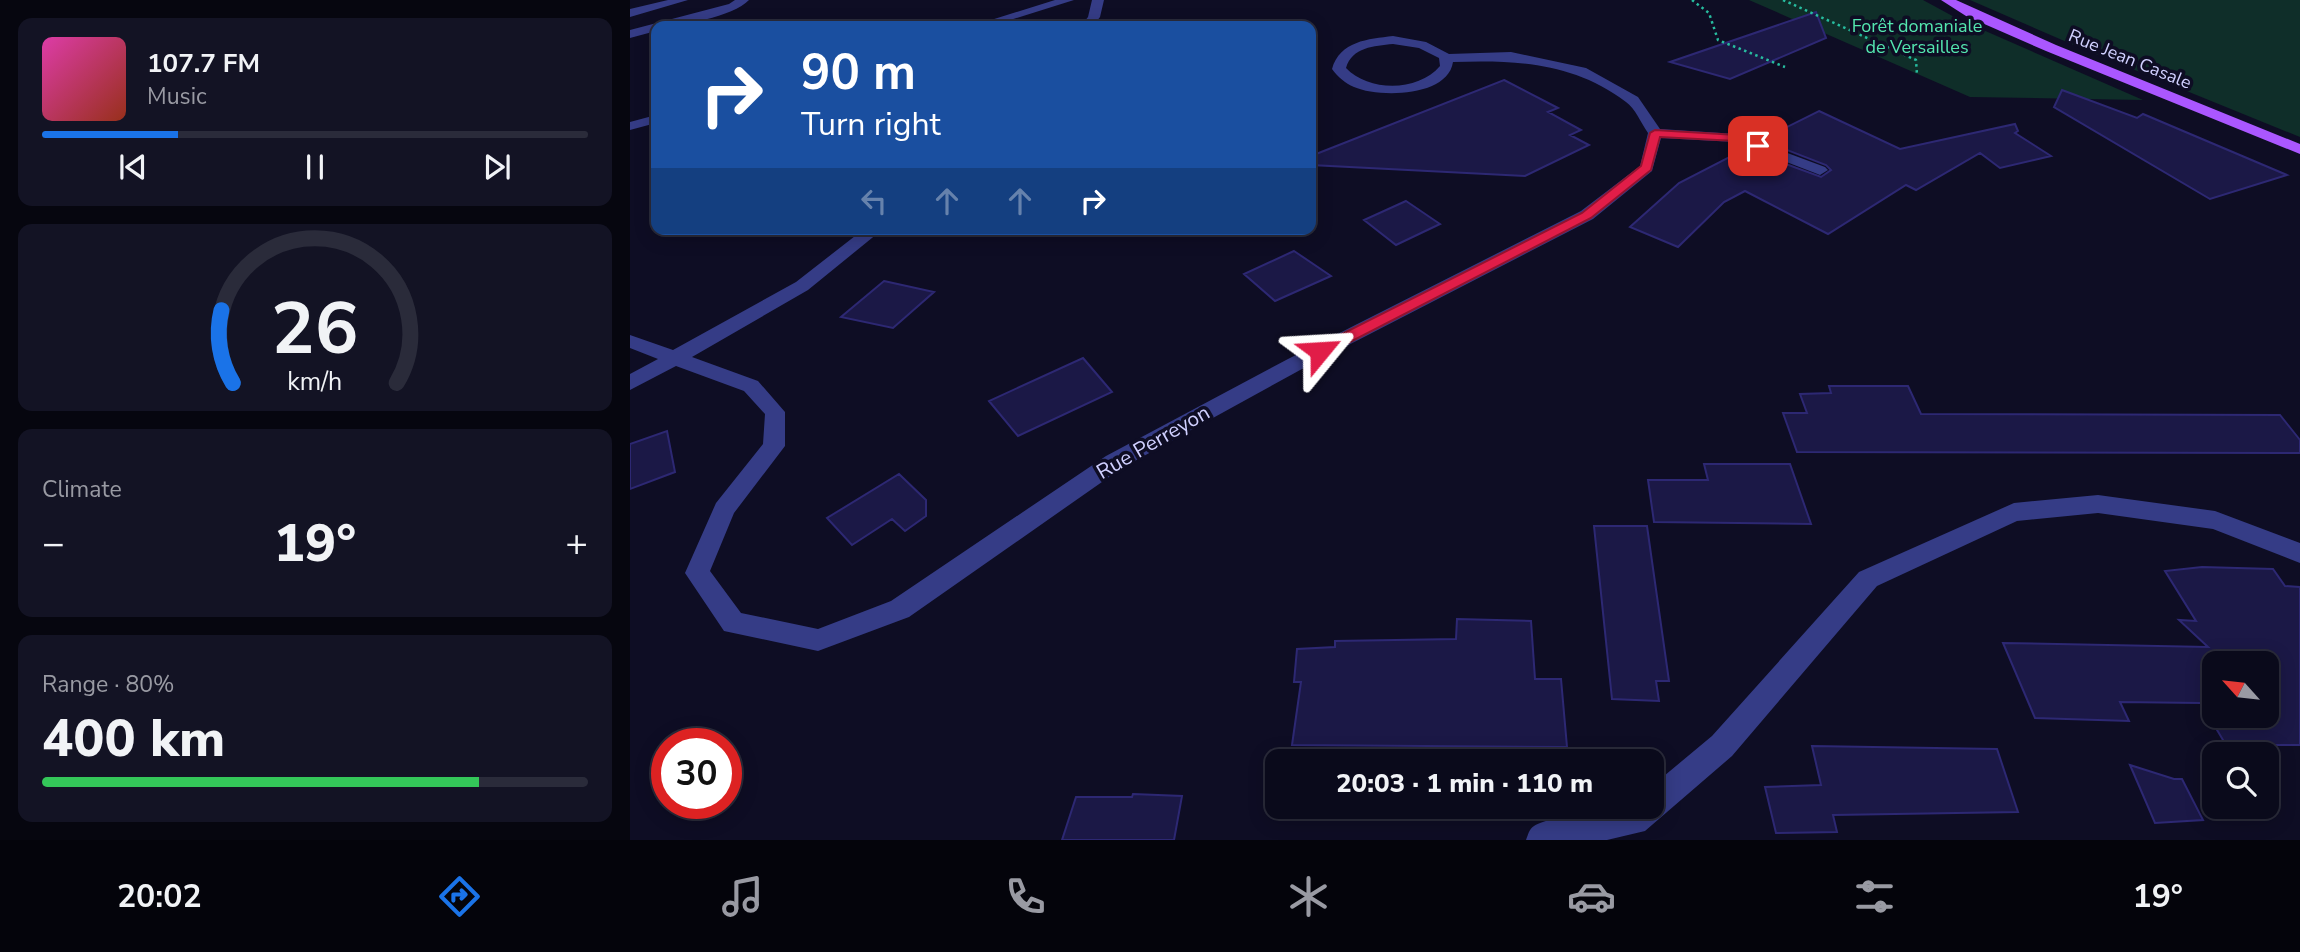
<!DOCTYPE html>
<html lang="en">
<head>
<meta charset="utf-8">
<style>
	body { margin:0; font-family:"Nunito Sans",sans-serif; background:#131324; color:#f1f3f6; height:100vh; display:flex; flex-direction:column; font-size:26px; white-space:nowrap }
	* { box-sizing:border-box; margin:0 }
	p { font-size:23px; color:#999aa3 }
	.icon { flex:none; width:38px; height:38px; fill:none; stroke:currentColor; stroke-width:2; stroke-linecap:round; stroke-linejoin:round }
	.map { position:relative; flex:1; overflow:hidden }
	.drawer { display:flex; flex-direction:column; gap:18px; padding:18px; background:#06060f; width:630px }
	.drawer>* { flex:none }
	.banner { position:absolute; left:21px; top:21px; width:665px; height:214px; border-radius:14px; box-shadow:0 4px 18px #0003,0 0 0 2px #2a2b3a; background:#1a4fa0; color:#fff; overflow:hidden }
	.needle { width:46px; rotate:297deg }
	.controls { position:absolute; left:1572px; top:651px; display:grid; gap:14px }
	.controls a { display:grid; place-items:center; width:77px; height:77px; border-radius:14px; background:#0a0a1b; box-shadow:0 4px 18px #0003,0 0 0 2px #2a2b3a; font-size:35px }
	.speed { position:absolute; left:21px; top:728px; display:flex; gap:14px; font-size:35px; font-weight:700; text-align:center }
	.speed>* { display:grid; place-content:center; width:91px; height:91px; border-radius:50%; background:#0a0a1b; box-shadow:0 4px 18px #0003,0 0 0 2px #2a2b3a; line-height:1 }
	.speed .limit { border:10px solid #d22; background:#fff; color:#111 }
	.pin { position:absolute; display:grid; place-items:center; width:60px; height:60px; color:#fff; margin:-30px; border-radius:14px; box-shadow:0 4px 10px #0006 }
	.me { position:absolute; width:77px; margin:-38px; rotate:63deg; stroke-linejoin:round; filter:drop-shadow(0 0 5px #0008) }
	.turn { display:flex; align-items:center; gap:24px; height:147px; padding:0 35px; font-size:32px }
	.turn .icon { width:91px; height:91px; stroke-width:2.5 }
	.turn b { display:block; font-size:49px; line-height:60px }
	.lanes { display:flex; align-items:center; height:66px; padding:0 35px; background:#0003; justify-content:center; gap:35px; direction:ltr }
	.lanes .off { opacity:.35 }
	.big { font-size:52px; font-weight:800; line-height:1.1 }
	.drawer .widget { flex:1; display:flex; flex-direction:column; justify-content:center; gap:10px; min-width:0; padding:0 24px; border-radius:14px; background:#131324 }
	.drawer .dial { align-items:center; gap:0 }
	.dial svg { height:182px; overflow:visible; fill:none; stroke:#2a2b3a; stroke-width:7; stroke-linecap:round; text-anchor:middle }
	.dial text { fill:#f1f3f6; stroke:none }
	.song { display:flex; align-items:center; gap:21px }
	.cover { width:84px; height:84px; border-radius:10px; background:linear-gradient(135deg,hsl(320 70% 55%),hsl(10 70% 35%)) }
	.played { height:7px; border-radius:4px; background:linear-gradient(90deg,#1a73e8 25%,#2a2b3a 25%) }
	.keys { display:flex; justify-content:space-around; direction:ltr }
	.heat { display:flex; justify-content:space-between; align-items:center; font-size:38px; direction:ltr }
	.charge { height:10px; border-radius:5px; background:linear-gradient(90deg,#34c759 80%,#2a2b3a 0) }
	.trip { position:absolute; left:635px; top:749px; width:399px; height:70px; border-radius:14px; background:#0a0a1b; box-shadow:0 4px 18px #0003,0 0 0 2px #2a2b3a; font-weight:800; line-height:70px; text-align:center }
	.dock { display:flex; height:112px; justify-content:space-around; align-items:center; background:#04040b; color:#999aa3 }
	.dock .icon { width:49px; height:49px }
	.dock .current { color:#1a73e8 }
	.dock b { font-size:32px; color:#f1f3f6 }
	main { display:flex; flex:1; min-height:0 }
	.map>svg:first-child { display:block }
	.green { fill:#0f2e29 }
	.building { fill:#1b1846; stroke:#2d2873; stroke-width:2; fill-rule:evenodd }
	.lines { fill:none; stroke-linecap:round; stroke-linejoin:round }
	.path { stroke:#27bc9f; stroke-width:2.5; stroke-dasharray:2.5 3.5; stroke-linecap:butt }
	.minor { fill:#353c86; fill-rule:evenodd }
	.major { fill:#aa57ff; fill-rule:evenodd }
	.route { fill:#e11d48; stroke:#92132f; stroke-width:2 }
	.labels { text-anchor:middle; stroke-width:7; stroke-linejoin:round; paint-order:stroke }
	.far-park-label { font-size:18px; fill:#54e6af; stroke:#0e0d24 }
	.far-street-label { font-size:18px; fill:#d0d0ff; stroke:#0e0d24 }
	.street-label { font-size:21px; fill:#d0d0ff; stroke:#0e0d24 }
</style>
</head>
<body>
<main>
<section class="drawer">
<div class="widget">
<div class="song"><i class="cover"></i><div><b>107.7 FM</b><p>Music</p></div></div>
<div class="played"></div>
<div class="keys"><svg class="icon" aria-label="previous" viewBox="0 0 24 24"><path d="M18 5L8 12l10 7zM5 5v14"/></svg><svg class="icon" aria-label="pause" viewBox="0 0 24 24"><path d="M8 5v14M16 5v14"/></svg><svg class="icon" aria-label="next" viewBox="0 0 24 24"><path d="M6 5l10 7-10 7zM19 5v14"/></svg></div>
</div>
<div class="widget dial"><svg viewBox="0 0 100 80">
<path d="M14 69A42 42 0 1 1 86 69"/>
<path d="M14 69A42 42 0 0 1 9 37" stroke="#1a73e8"/>
<text x="50" y="56" font-size="32" font-weight="700">26</text>
<text x="50" y="72" font-size="11">km/h</text>
</svg></div>
<div class="widget"><p>Climate</p>
<div class="heat"><a>−</a><b class="big">19°</b><a>+</a></div>
</div>
<div class="widget"><p>Range · 80%</p><b class="big">400 km</b><div class="charge"></div></div>
</section>
<div class="map">
<svg width="1670" height="840" viewBox="0 0 1670 840">
	<rect width="100%" height="100%" fill="#0e0d24"/>
	<path class="green" d="M1119,0H1293L1328,19L1513,100L1340,97Z
		M1340,0H1670V137L1446,46Z"/>
	<path class="building" d="M1186,12L1196,38L1100,79L1040,62Z
		M874,80L928,108L918,112L951,130L940,135L959,145L895,176L681,165V156Z
		M1432,90L1507,118L1513,114L1657,175L1580,199L1424,107Z
		M1189,111L1270,149L1385,124L1388,131L1385,133L1421,156L1370,168L1350,153L1286,190L1276,185L1198,234L1115,191L1094,202L1048,247L1000,227L1049,183L1115,149L1191,177L1201,170L1196,165L1131,140Z
		M776,201L810,224L766,245L734,220Z
		M664,251L701,276L645,301L614,274Z
		M254,281L304,292L263,328L211,317Z
		M453,358L482,392L388,436L359,401Z
		M1199,386H1278L1291,414L1650,415L1670,440V453L1167,452L1153,413H1177L1170,394L1201,393Z
		M37,431L45,472L0,489V444Z
		M1074,464H1160L1181,524L1024,522L1018,480H1078Z
		M269,474L296,500V516L275,531L262,519L222,545L197,518Z
		M964,526H1017L1039,681H1026L1029,701L982,699Z
		M1572,567L1643,569L1655,586L1670,587V745H1596L1571,703L1490,702L1499,721L1405,718L1373,643L1578,647L1549,620L1566,621L1535,571ZM1584,663H1636V716H1584Z
		M827,619L901,621L905,679H931L937,747L662,745L671,682H664L667,649L705,647V641L826,639Z
		M1182,746L1367,749L1388,812L1203,815L1207,832L1146,833L1135,787L1191,785Z
		M1500,765L1544,779H1552L1573,820L1525,823Z
		M503,794L552,796L544,840H432L446,797H502Z"/>
	<g class="lines">
		<path class="path" d="M1062,0L1079,13L1088,40L1155,67
			M1153,0L1286,60L1287,75"/>
		<path class="minor" d="M38,0H58L0,17V9Z
			M105,0H119C103,17 50,26 26,26V31L0,38V30L99,4Z
			M425,0H444L361,26H342Z
			M462,0H474L470,17L463,26H451L458,17Z
			M763,36L796,42L819,54L881,52L956,68L1008,97L1030,129L1107,134L1195,167L1198,170L1190,175L1185,173L1105,142L1031,138L1022,171L963,219L672,369L492,468L279,617L188,651L94,631L55,573L86,503L133,444L135,414L114,391L46,366L0,390V374L28,359L0,348V335L43,350L166,282L234,229H253L178,290L62,357L128,381L155,412V446L104,513L80,571L111,613L188,629L261,601L476,456L658,359L951,211L1010,166L1018,133C1011,123 1005,108 996,102C943,62 885,60 823,62C818,97 749,98 724,87C715,83 708,77 702,69C710,41 738,39 763,36ZM763,44L789,48L809,58L810,66C788,92 739,92 716,68C722,47 744,46 763,44Z
			M26,115V123L0,130V122Z
			M1468,495L1585,511L1670,543V563L1583,529L1468,513L1387,521L1247,586L1102,756L1015,831L977,840H896C898,835 899,829 904,826C921,815 1000,807 1022,807V786L1082,736L1229,572L1384,503Z"/>
		<path class="major" d="M1311,0H1326L1426,45L1670,144V154L1416,51L1336,16Z"/>
	</g>
	<path class="route" d="M1025,130L1107,135L1134,146L1128,150L1106,141L1030,137L1021,170L961,218L695,355H684L682,351L684,348L952,213L1011,166L1020,133Z"/>
	<g class="labels">
		<g class="far-park-label">
			<text x="1287" y="32">Forêt domaniale<tspan x="1287" dy="21">de Versailles</tspan></text>
		</g>
		<g class="far-street-label">
			<text transform="translate(1500 59) rotate(22)" y="6">Rue Jean Casale</text>
		</g>
		<g class="street-label">
			<text transform="translate(523 442) rotate(-30)" y="7">Rue Perreyon</text>
		</g>
	</g>
</svg>
<div class="controls">
<a><svg class="needle" viewBox="-14 -14 28 28"><path d="M0-13l5 13h-10z" fill="#e53935"/><path d="M0 13l5-13h-10z" fill="#999aa3"/></svg></a>
<a><svg class="icon" aria-label="search" viewBox="0 0 24 24"><circle cx="10" cy="10" r="6"/><path d="M15 15l6 6"/></svg></a>
</div>
<div class="speed"><div class="limit">30</div></div>
<div class="pin" style="left:1128px;top:146px;background:#d93025"><svg class="icon" aria-label="arrive" viewBox="0 0 24 24"><path d="M6 21V4h12l-3 4 3 4H6"/></svg></div>
<svg class="me" style="left:690px;top:351px" viewBox="-20 -20 40 40"><path d="M0-17L14 15 0 8-14 15z" fill="#e11d48" stroke="#fff" stroke-width="4"/></svg>
<div class="trip">20:03 · 1 min · 110 m</div>
<div class="banner">
<div class="turn"><svg class="icon" aria-label="right" viewBox="0 0 24 24"><path d="M7 20v-9h11M14 6l5 5-5 5"/></svg><div><b>90 m</b>Turn right</div></div>
<div class="lanes"><svg class="icon off" aria-label="left" viewBox="0 0 24 24"><path d="M17 20v-9H6M10 6l-5 5 5 5"/></svg><svg class="icon off" aria-label="ahead" viewBox="0 0 24 24"><path d="M12 20V5M6 11l6-6 6 6"/></svg><svg class="icon off" aria-label="ahead" viewBox="0 0 24 24"><path d="M12 20V5M6 11l6-6 6 6"/></svg><svg class="icon" aria-label="right" viewBox="0 0 24 24"><path d="M7 20v-9h11M14 6l5 5-5 5"/></svg></div>
</div>
</div>
</main>
<nav class="dock">
<b>20:02</b>
<svg class="icon current" aria-label="directions" viewBox="0 0 24 24"><path d="M12 3l9 9-9 9-9-9zM9 14v-3h6M13 9l2 2-2 2"/></svg>
<svg class="icon" aria-label="music" viewBox="0 0 24 24"><path d="M9 18V5l10-2v13"/><circle cx="6" cy="18" r="3"/><circle cx="16" cy="16" r="3"/></svg>
<svg class="icon" aria-label="phone" viewBox="0 0 24 24"><path d="M5 4h4l2 5-3 2q2 4 5 5l2-3 5 2v4C11 20 4 13 5 4z"/></svg>
<svg class="icon" aria-label="climate" viewBox="0 0 24 24"><path d="M12 3v18M4 7l16 10M4 17L20 7"/></svg>
<svg class="icon" aria-label="car" viewBox="0 0 24 24"><path d="M5 17H2v-5l4-1 3-4h7l3 4 3 1v5h-3M9 17h6M6 11h13"/><circle cx="7" cy="17" r="2"/><circle cx="17" cy="17" r="2"/></svg>
<svg class="icon" aria-label="filters" viewBox="0 0 24 24"><path d="M4 7h16M4 17h16"/><circle cx="9" cy="7" r="2"/><circle cx="15" cy="17" r="2"/></svg>
<b>19°</b>
</nav>
</body>
</html>
